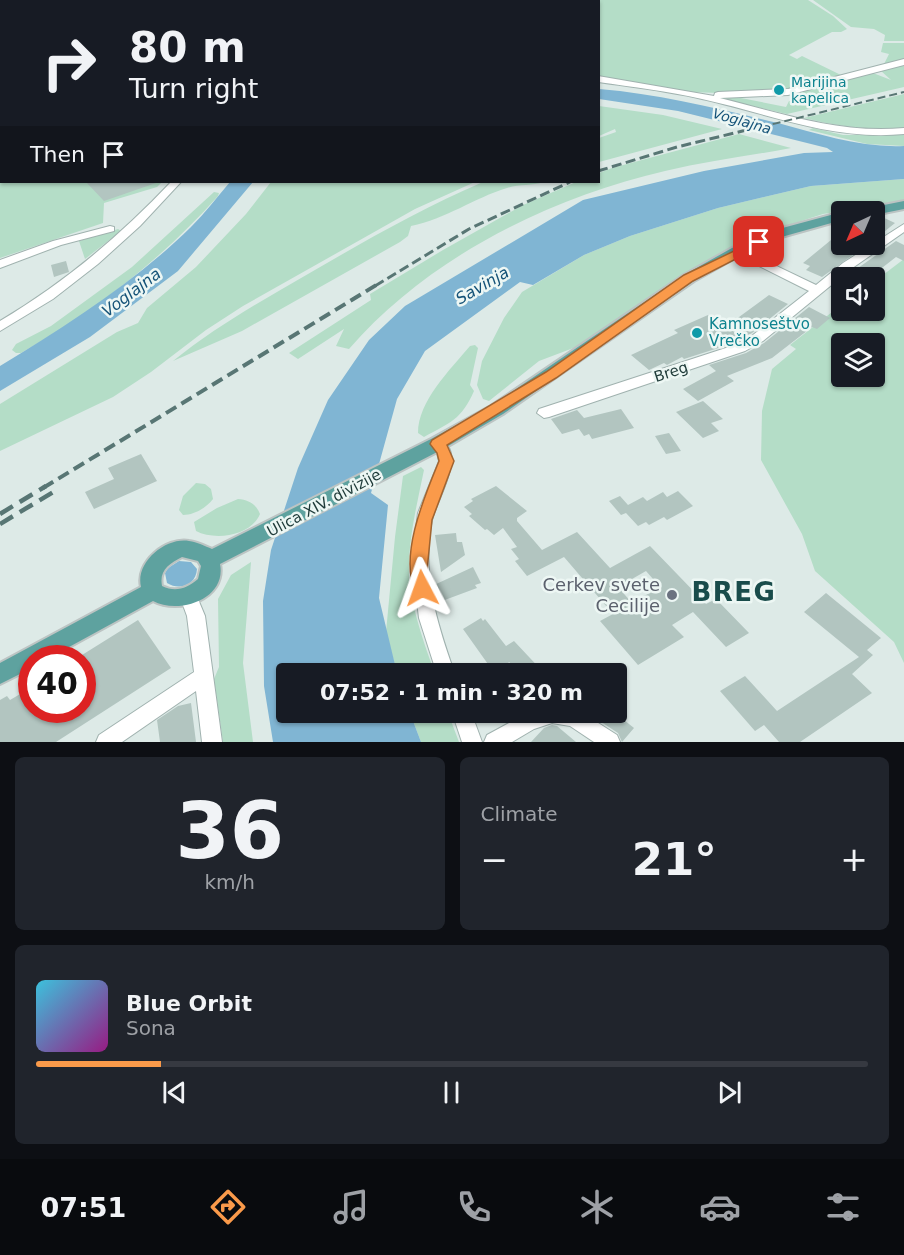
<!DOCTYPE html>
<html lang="en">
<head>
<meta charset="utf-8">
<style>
	body { margin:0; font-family:"DejaVu Sans",sans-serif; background:#20242c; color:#f1f3f6; height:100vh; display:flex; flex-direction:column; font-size:22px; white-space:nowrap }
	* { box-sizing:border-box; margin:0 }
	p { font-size:20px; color:#9ea1a6 }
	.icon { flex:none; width:33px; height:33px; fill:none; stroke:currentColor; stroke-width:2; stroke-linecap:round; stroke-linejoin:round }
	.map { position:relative; height:742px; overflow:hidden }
	.panel { display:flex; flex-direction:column; gap:15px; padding:15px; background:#0d0f14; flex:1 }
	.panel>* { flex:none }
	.top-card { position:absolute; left:0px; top:0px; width:600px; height:183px; box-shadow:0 2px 4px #0004; background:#171b24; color:#f1f3f6; overflow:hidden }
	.needle { width:39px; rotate:224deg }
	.tools { position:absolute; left:831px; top:201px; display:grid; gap:12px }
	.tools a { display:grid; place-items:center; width:54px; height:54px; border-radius:6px; background:#171b24; box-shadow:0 2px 4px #0004; font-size:30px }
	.speed { position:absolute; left:18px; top:645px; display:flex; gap:12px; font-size:30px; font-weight:700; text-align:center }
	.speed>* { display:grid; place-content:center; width:78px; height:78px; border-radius:50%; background:#171b24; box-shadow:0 2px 4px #0004; line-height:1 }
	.speed .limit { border:9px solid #d22; background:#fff; color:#111 }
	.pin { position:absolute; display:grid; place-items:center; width:51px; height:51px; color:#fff; margin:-26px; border-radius:12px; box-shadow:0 3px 9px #0006 }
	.me { position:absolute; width:66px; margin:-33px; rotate:356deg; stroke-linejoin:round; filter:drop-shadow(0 0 4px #0008) }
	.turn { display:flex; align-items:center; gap:21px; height:126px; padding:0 30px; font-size:27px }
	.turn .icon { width:78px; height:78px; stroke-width:2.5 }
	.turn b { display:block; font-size:42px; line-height:51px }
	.then { display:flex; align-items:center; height:57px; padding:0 30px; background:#0003; gap:12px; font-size:22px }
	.big { font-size:45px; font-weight:700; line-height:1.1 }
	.panel .card { flex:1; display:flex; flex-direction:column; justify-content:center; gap:9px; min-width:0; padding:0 21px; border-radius:9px; background:#20242c }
	.panel .dial { align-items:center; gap:0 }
	.dial b { font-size:78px; line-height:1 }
	.song { display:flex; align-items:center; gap:18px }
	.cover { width:72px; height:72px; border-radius:9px; background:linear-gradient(135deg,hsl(190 70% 55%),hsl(310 70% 35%)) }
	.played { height:6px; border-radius:3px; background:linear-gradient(90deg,#fa9a4a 15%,#363941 15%) }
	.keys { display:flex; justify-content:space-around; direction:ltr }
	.heat { display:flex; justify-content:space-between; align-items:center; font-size:33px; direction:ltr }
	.panel .tiles { flex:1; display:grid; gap:15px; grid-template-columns:1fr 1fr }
	.card:last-child { grid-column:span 2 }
	.trip { position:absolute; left:276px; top:663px; width:351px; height:60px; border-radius:6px; background:#171b24; box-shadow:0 2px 4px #0004; font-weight:700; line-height:60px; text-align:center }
	.tab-bar { display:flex; height:96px; justify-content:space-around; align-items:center; background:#090b0e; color:#9ea1a6 }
	.tab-bar .icon { width:42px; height:42px }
	.tab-bar .current { color:#fa9a4a }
	.tab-bar b { font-size:27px; color:#f1f3f6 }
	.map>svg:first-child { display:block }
	.green { fill:#b4ddc7; fill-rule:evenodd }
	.water { fill:#80b5d3 }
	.building { fill:#b2c5c0; fill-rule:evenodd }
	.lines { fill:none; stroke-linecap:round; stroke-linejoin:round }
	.minor-casing { stroke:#a0b2af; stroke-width:2 }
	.major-casing { stroke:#bcc4c3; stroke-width:4 }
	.minor { fill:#fff; fill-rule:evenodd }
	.major { fill:#5ea29f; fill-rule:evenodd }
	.rail-far3 { stroke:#587674; stroke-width:2; stroke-dasharray:8 4; stroke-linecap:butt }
	.rail-far2 { stroke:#587674; stroke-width:3; stroke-dasharray:10 4.5; stroke-linecap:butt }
	.rail-far1 { stroke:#587674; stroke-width:4; stroke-dasharray:12 6; stroke-linecap:butt }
	.rail { stroke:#587674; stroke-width:4.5; stroke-dasharray:15 8; stroke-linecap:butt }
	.route { fill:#fa9a4a; stroke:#a26430; stroke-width:1.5 }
	.culture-dot { fill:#0f9aa8; stroke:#edf7f4; stroke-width:2 }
	.worship-dot { fill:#6b7280; stroke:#edf7f4; stroke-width:2 }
	.labels { text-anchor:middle; stroke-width:5; stroke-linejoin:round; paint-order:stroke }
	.far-culture-label { font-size:14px; fill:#0d838f; stroke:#edf7f4; text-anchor:start }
	.far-water-label { font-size:14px; font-style:italic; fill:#155378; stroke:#edf7f4 }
	.culture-label { font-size:15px; fill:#0d838f; stroke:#edf7f4; text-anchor:start }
	.street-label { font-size:15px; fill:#1e3a38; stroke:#edf7f4 }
	.water-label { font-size:16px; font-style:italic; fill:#155378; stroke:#edf7f4 }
	.near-worship-label { font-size:18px; fill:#5b616d; stroke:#edf7f4; text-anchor:end }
	.near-district-label { font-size:26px; font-weight:bold; letter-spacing:1.5px; fill:#194c4b; stroke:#edf7f4 }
</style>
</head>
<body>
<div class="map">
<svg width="904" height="742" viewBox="0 0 904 742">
	<rect width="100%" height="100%" fill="#ddeae7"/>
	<path class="green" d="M181,0H808L833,16L847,29L841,32H832L789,55L797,59L802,56L843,76L783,91L718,93L691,92L599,76L598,2Z
		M813,0H904V41H884L885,35L874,29L851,27Z
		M883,43H904V61L883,66L889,54L881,52Z
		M0,58L2,182H162L157,187L104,203L103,223L0,258Z
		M904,64V87L787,114L717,98H741L786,107L789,101L832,97L790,96L787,94L873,73L891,80L880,70Z
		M904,94V128C870,131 837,126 804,118Z
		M599,106L663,115L722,129L599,162V138L616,132L615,129L599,136Z
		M813,128L843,135H904V146L867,144L809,130Z
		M739,134L791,148C749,156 707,161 665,171C548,198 428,258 349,349L336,346L344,329L298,359L289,353L371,300L370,294L443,250L523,205L576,182H598L599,173L612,168Z
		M904,179V201L823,214L764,233L715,257L576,347L539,361L489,401L483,399L477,385L482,361L504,318L522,292L584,255L630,236L718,208L811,186Z
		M271,182H475L415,209L243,306L206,330L151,372L113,397L0,451V404L117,332L138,323L147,308L196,267L246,214Z
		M483,182H544C532,186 519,184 507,188C474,198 446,219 411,226L408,236L400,242L242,331L173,361C215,327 261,301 308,274C365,241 422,208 483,182Z
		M214,192L219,193L218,196C162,259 94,312 21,353H16L12,350L16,344L51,326L132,267Z
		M118,229L121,231L85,259L79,241Z
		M904,259V663L894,642L815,571L802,534L761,460L762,411L772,369L796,349L790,345L841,305L842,310H874L875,281ZM842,344H874V376H842Z
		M475,345L478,348L470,385L474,391C461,420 451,422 424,437L418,433C418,401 450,370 470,346Z
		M421,467L424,470C417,504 408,540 409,575C410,603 425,647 435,673H397L386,632L395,537L403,476Z
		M196,483L205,484L211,489L213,499C206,508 194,515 183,515L179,510L183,496Z
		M238,499C249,500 256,504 260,514C251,536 215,541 196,531L194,522L217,508Z
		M251,562L243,663L253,742H223L214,679L219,667L218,599L231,575Z
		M410,713H448L459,742H421Z"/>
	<path class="water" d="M599,89C660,94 719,109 778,123C819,134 861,148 904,146V179L811,186L718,208L630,236L584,255L533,285L520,282L425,351L397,399L371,493L388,505L379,598L397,673L286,674V712L410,713L421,742H273L264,686L263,601L271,550L298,468L328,400L369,340L405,306L583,200L704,171L804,153L833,152L827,148L678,111L599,99Z
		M230,182H253L178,271L90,337L0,391V366C67,325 134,283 191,227C205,213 217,197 230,182Z
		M179,561L191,562L197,569C196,585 180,591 167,583L165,573L168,568Z"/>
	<path class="building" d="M86,182H156V183L104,201Z
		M880,216L895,223L874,240V219Z
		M842,237V244H868L822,277L806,270L810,266L803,263L831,240L835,242Z
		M896,241L904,245V261L896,257L869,278H844Z
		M66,261L69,272L54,277L51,265Z
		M769,295L788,304L752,333L734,343L684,359L682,357L667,365L664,363L649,370L631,355L678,333L674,330L708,315L724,328Z
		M809,307L830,318L817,329L812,327L772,358L727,376L734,381L698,401L683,389L716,371L709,365L746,353L764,343Z
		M703,401L723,419L711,423L719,431L703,438L676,412Z
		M621,409L634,428L592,439L589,434L584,436L579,429L562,434L551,419L577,410L584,418Z
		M669,433L681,451L666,454L655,436Z
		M141,454L157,481L94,509L85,492L114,479L108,468Z
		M496,486L527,511L517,518V521L542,550L577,532L610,568L650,546L706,604L716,599L749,633L726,647L693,612L672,625L684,637L638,665L600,621L613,614L564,557L527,576L515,561L519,559L511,549L517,547L503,528L494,535L487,529L485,530L469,516L472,514L464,507L473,501L471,499ZM646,571L660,587L632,603L618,587Z
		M678,491L693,506L667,520L664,517L649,525L646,522L638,526L626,513L621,515L609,501L620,496L628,505L643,497L647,501L663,492L667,497Z
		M456,533L457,542H462L465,555L441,572L435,535Z
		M473,567L481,583L475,585L477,588L442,601L434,585Z
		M826,593L881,638L867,650L873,655L852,674L872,693L800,742H779L764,725L755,731L720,691L745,676L777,711L859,657L804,612Z
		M481,618L483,621L485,619L506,646L514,641L545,674H524L509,662L499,674H495L463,629Z
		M138,620L171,668L56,742H0V700L7,696L10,700L32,687V710H82V655Z
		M191,703L196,742H160L157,720L178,706Z
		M586,712H614L634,728L622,742L618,733Z
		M552,725L557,726L576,742H531L544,728Z"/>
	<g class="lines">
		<g class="minor-casing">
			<path id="minor" d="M120,0H128L129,2H121Z
				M0,53L2,54V59H0Z
				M904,59V65L788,95L720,98C781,113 840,134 904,128V134C834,141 770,114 702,99C668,91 633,87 598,82V76L714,96L715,93L718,92L788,89Z
				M171,182H181L140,226L98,264L53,299L0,331V321C64,283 120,236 171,182Z
				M904,224V232L851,269L763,341L745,351L549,417L544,418L537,413L539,409L735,345L753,335L809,291L733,253L731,251L733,249H741L816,285L843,263Z
				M110,226L114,227V231L61,245L0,268V260L53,241Z
				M437,439C470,449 437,498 432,520C421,573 437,624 455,674H437L419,618L412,560L418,513L439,461L437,453L430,444L432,440Z
				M189,590L195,592L205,616L222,742H202L196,691L122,742H96L99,735L194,672L187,616L180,597L183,592Z
				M452,712H471L482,742H462Z
				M529,712H581L617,735L620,742H594L570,726L552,723L534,729L512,742H484L487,735Z"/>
		</g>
		<g class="major-casing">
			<path id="major" d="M904,201V209L874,215V212H863L864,209Z
				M842,212V220L785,236L742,254L694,281L503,414L443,449L220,564C227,599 179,615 153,601L49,658H32V668L0,684V663L141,587C135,562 166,537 189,541C197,542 205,546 212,549L431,439L491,406L684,275L732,248L775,230ZM182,557L198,561L201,566L198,579C187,588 176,593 162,586C159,570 169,564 182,557Z"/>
		</g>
		<use href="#minor" class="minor"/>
		<use href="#major" class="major"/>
		<path class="rail-far3" d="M761,127L904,92"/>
		<path class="rail-far2" d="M598,171L677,147L767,125
			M375,286L469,229L570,182"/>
		<path class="rail-far1" d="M43,488L378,284"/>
		<path class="rail" d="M0,514L46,486
			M0,524L55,491"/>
	</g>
	<path class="route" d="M759,239L763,240V245L693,281L556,378L447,445L454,461L432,520L427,571L431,588L428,593L422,595L416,593C398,557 425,495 439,461L437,453L430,444L432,440L546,372L684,275Z"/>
	<g class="culture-dot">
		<circle cx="779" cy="90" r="6"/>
		<circle cx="697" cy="333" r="6"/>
	</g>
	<circle class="worship-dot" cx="672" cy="595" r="6"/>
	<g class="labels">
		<g class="far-culture-label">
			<text x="791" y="87">Marijina<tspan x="791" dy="16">kapelica</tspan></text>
		</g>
		<g class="far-water-label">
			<text transform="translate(742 121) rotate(16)" y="5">Voglajna</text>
		</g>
		<g class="culture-label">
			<text x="709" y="329">Kamnoseštvo<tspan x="709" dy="17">Vrečko</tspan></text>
		</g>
		<g class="street-label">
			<text transform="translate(671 372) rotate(-18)" y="5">Breg</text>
			<text transform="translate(324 503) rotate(-28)" y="5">Ulica XIV. divizije</text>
		</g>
		<g class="water-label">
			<text transform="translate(482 285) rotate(-30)" y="6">Savinja</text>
			<text transform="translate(131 292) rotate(-37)" y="6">Voglajna</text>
		</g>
		<g class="near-worship-label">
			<text x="660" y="591">Cerkev svete<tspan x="660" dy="21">Cecilije</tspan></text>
		</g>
		<g class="near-district-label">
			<text x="734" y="601">BREG</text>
		</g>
	</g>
</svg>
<div class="tools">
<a><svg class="needle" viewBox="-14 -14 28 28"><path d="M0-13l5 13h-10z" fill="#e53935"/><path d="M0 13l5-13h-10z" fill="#9ea1a6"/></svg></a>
<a><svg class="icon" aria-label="sound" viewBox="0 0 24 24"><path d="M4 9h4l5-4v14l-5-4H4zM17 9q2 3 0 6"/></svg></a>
<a><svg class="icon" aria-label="layers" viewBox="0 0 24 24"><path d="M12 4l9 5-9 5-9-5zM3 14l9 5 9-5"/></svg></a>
</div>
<div class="speed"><div class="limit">40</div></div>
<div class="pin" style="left:759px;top:242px;background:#d93025"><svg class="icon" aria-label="arrive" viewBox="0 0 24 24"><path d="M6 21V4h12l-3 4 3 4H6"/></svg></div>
<svg class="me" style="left:422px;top:588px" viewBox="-20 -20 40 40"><path d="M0-17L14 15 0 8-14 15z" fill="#fa9a4a" stroke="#fff" stroke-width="4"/></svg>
<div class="trip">07:52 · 1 min · 320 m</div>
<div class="top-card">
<div class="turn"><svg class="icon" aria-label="right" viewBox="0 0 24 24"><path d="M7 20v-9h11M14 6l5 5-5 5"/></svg><div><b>80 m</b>Turn right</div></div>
<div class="then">Then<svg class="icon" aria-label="arrive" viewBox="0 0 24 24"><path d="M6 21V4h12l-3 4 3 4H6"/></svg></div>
</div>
</div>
<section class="panel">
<div class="tiles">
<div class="card dial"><b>36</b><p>km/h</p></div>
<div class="card"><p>Climate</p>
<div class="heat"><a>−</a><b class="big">21°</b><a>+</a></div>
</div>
<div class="card">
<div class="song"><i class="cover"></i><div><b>Blue Orbit</b><p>Sona</p></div></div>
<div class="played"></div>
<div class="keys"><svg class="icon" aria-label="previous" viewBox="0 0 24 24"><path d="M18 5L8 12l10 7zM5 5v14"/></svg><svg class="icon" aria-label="pause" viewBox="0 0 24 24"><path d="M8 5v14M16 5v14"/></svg><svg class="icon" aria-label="next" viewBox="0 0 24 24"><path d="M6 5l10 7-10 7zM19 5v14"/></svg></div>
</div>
</div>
</section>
<nav class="tab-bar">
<b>07:51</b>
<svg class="icon current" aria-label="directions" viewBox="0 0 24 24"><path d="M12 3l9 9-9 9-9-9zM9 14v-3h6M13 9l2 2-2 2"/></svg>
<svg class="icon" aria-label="music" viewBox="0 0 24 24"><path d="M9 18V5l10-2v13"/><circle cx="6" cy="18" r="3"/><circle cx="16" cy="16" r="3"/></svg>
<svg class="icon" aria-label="phone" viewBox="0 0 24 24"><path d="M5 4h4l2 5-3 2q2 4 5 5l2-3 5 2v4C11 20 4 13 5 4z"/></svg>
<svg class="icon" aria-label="climate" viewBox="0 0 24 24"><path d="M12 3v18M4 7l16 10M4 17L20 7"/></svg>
<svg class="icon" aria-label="car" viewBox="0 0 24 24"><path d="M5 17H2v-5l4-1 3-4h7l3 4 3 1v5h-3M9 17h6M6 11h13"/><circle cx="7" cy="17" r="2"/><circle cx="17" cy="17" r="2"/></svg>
<svg class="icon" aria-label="filters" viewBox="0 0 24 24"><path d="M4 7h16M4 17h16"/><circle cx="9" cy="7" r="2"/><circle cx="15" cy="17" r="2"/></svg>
</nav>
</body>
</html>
